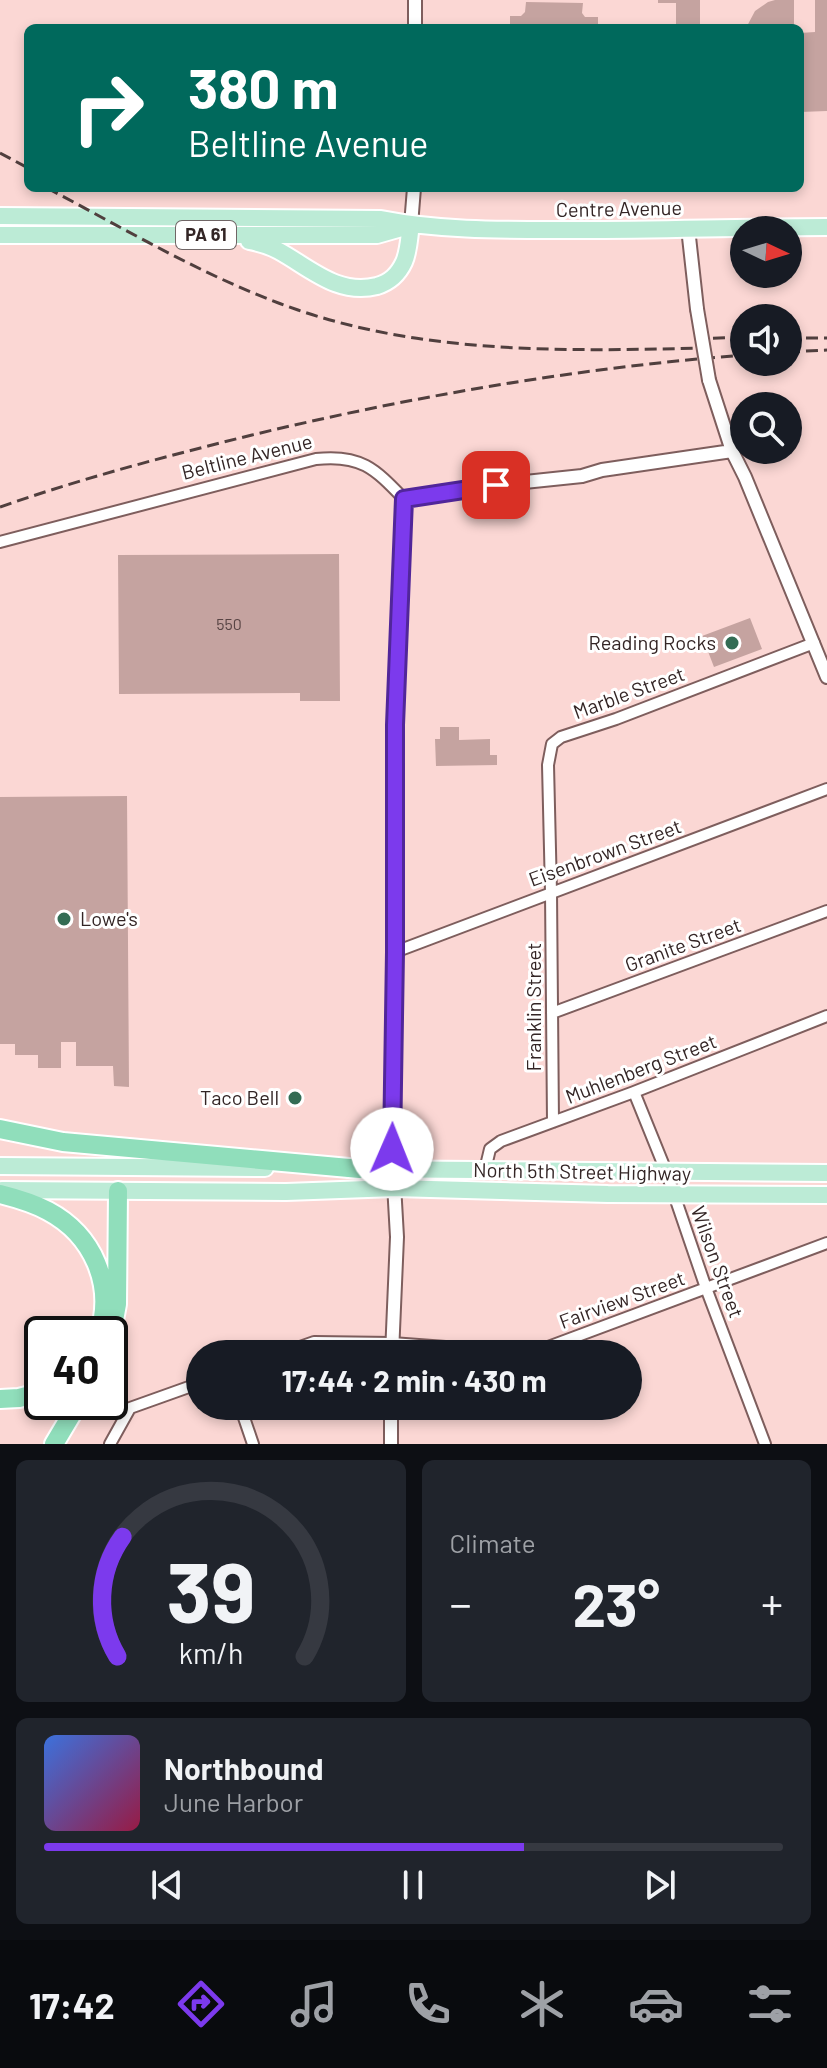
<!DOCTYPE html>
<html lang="en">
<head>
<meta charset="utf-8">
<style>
	body { margin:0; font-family:Barlow,sans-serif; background:#20242c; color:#f1f3f6; height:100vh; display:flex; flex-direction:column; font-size:30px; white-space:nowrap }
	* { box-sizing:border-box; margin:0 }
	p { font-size:26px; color:#9ea1a6 }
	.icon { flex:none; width:44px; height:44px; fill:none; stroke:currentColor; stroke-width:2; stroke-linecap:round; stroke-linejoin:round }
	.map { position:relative; height:1444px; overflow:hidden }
	.panel { display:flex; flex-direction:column; gap:16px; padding:16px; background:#0d0f14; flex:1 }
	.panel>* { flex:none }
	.top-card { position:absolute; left:24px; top:24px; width:780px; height:168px; border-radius:12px; box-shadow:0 4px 12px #0003; background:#00695c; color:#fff; overflow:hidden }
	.needle { width:52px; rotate:94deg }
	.buttons { position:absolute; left:730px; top:216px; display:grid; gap:16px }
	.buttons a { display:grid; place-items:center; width:72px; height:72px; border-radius:50%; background:#171b24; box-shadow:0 4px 12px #0003; font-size:40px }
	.speed { position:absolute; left:24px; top:1316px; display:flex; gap:16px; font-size:40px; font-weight:700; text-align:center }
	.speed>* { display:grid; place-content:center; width:104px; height:104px; border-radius:50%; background:#171b24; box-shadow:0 4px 12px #0003; line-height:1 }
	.speed .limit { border:4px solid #111; border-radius:12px; background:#fff; color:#111 }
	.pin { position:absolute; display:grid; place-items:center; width:68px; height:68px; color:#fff; margin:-34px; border-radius:16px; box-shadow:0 4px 12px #0006 }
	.me { position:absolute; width:88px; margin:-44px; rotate:1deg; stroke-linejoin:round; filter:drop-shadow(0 0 6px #0008) }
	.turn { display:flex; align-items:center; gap:28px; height:168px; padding:0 32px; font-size:36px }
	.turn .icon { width:104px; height:104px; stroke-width:2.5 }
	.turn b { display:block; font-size:56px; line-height:68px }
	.big { font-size:60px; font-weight:700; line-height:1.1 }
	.panel .widget { flex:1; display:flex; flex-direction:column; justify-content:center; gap:12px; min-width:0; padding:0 28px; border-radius:12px; background:#20242c }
	.panel .dial { align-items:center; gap:0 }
	.dial svg { height:208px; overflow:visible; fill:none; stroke:#363941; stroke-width:7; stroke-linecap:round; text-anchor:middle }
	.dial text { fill:#f1f3f6; stroke:none }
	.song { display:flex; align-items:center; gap:24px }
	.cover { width:96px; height:96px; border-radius:12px; background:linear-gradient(135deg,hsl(220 70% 55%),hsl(340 70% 35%)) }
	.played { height:8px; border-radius:4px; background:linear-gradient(90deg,#7c3aed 65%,#363941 65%) }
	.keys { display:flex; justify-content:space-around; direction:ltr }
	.heat { display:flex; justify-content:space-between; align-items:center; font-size:44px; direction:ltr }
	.panel .tiles { flex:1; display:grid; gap:16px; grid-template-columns:1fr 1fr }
	.widget:last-child { grid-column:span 2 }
	.trip { position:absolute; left:186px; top:1340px; width:456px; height:80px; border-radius:40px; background:#171b24; box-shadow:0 4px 12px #0003; font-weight:700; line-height:80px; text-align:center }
	.tab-bar { display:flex; height:128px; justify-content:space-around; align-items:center; background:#090b0e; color:#9ea1a6 }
	.tab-bar .icon { width:56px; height:56px }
	.tab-bar .on { color:#7c3aed }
	.tab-bar b { font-size:36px; color:#f1f3f6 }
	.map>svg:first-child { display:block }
	.building { fill:#c5a3a0 }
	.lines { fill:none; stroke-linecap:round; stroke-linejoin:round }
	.minor-casing { stroke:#7e5e5d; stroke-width:14 }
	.tertiary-casing { stroke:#7e5e5d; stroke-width:16 }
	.primary-casing { stroke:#fff; stroke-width:20 }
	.motorway-casing { stroke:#fff; stroke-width:22 }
	.minor { stroke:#fff; stroke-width:10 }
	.tertiary { stroke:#fff; stroke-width:12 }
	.primary { stroke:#bcebd6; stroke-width:16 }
	.motorway { stroke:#90debb; stroke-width:18 }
	.rail { stroke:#503f3e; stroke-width:3; stroke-dasharray:12 6; stroke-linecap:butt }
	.tertiary-bridge-casing { stroke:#7e5e5d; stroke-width:16; stroke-linecap:butt }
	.tertiary-bridge { stroke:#fff; stroke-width:12 }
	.route-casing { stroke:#51269a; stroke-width:20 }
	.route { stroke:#7c3aed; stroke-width:14 }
	.poi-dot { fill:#336c54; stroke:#fff; stroke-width:3 }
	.labels { text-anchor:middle; stroke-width:6; stroke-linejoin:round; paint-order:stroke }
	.number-label { font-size:16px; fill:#584444 }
	.shield { fill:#fff; stroke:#706666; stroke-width:2 }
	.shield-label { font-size:18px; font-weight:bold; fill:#332525 }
	.street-label { font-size:20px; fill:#332525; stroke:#fff }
	.poi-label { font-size:20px; fill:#332525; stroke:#fff; text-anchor:end }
</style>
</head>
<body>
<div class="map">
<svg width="827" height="1444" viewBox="0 0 827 1444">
	<rect width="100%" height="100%" fill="#fbd7d4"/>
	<path class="building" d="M658,0H700V28H676V3H658Z
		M775,0H794V28H746L755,11L768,2Z
		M815,0H827V111L800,112V33L815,32Z
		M526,2L583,3L582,13L585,17H598V28H510V16H521L525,12Z
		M339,554L340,701H300V693L119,694L118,555Z
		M750,618L762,649L714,667L702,636Z
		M440,727H459V740L490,739V755H497V765L436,766L435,739H440Z
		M127,796L129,1087L114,1086L113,1066H76V1042H61V1068H38V1055H15V1044H0V797Z"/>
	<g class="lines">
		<g class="minor-casing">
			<path id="minor" d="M0,542L316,459C361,454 375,469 404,499
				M395,952L827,789
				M552,1013L827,911
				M634,1092L666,1171L706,1288L765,1444
				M553,1122L551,892L548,765L552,744L561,737L616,719L814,643
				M485,1170L490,1149L501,1141L634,1092L827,1016
				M280,1354L314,1342L392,1343L499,1351L540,1350L827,1243
				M240,1406L253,1444
				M110,1444L130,1408L200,1383"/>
		</g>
		<g class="tertiary-casing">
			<path id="tertiary" d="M415,0V28
				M411,225L414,188
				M688,228L697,309
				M709,380L732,451L745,477L827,677
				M392,1354L397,1237L392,1149L395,952V725L404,499L496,485L582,476L602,470L732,451
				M391,1444V1406"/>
		</g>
		<g class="primary-casing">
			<path id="primary" d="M0,216L381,219C437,230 495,230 552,230C644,231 735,227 827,227
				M0,235H377L405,227
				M249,241C260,243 270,246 279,251C310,268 338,296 377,286C390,282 398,275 404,262C409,251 409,237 411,225
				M0,1166L265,1168
				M349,1169L827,1173
				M2,1190L286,1192L395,1188L608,1194L827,1195"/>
		</g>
		<g class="motorway-casing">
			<path id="motorway" d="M0,1129L63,1142L360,1169
				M0,1194C16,1198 33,1203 48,1211C93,1235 115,1285 99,1334
				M110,1342L117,1304L118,1191
				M0,1399L19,1398L42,1392
				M54,1444L79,1402"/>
		</g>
		<use href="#minor" class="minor"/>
		<use href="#tertiary" class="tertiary"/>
		<use href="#primary" class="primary"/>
		<use href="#motorway" class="motorway"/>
		<path class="rail" d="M0,153L28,168
			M47,188C129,231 210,280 298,310C430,355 571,351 708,348
			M788,338H827
			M695,339L744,337
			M788,352L827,350
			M0,507C83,478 167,456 252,435C414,396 578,368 744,355"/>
		<g class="tertiary-bridge-casing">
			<path id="tertiary-bridge" d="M697,309L709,380"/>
		</g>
		<use href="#tertiary-bridge" class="tertiary-bridge"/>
	</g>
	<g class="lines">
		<g class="route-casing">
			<path id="route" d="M392,1149L395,952V725L404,499L496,485"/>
		</g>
		<use href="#route" class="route"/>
	</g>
	<g class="poi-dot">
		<circle cx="732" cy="643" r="8"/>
		<circle cx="64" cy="919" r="8"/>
		<circle cx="295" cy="1098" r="8"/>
	</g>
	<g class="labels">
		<g class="number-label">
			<text x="229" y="630">550</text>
		</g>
		<rect class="shield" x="176" y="221" width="60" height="28" rx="6"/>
		<g class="shield-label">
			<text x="206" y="241">PA 61</text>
		</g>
		<g class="street-label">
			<text transform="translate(619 209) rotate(-1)" y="7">Centre Avenue</text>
			<text transform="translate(247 457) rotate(-14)" y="7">Beltline Avenue</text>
			<text transform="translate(629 693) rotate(-20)" y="7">Marble Street</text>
			<text transform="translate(605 853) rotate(-20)" y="7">Eisenbrown Street</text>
			<text transform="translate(683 945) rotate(-20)" y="7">Granite Street</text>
			<text transform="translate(534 1007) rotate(-90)" y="7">Franklin Street</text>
			<text transform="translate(641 1069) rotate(-21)" y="7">Muhlenberg Street</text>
			<text transform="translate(582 1172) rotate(1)" y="7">North 5th Street Highway</text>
			<text transform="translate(717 1262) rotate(70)" y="7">Wilson Street</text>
			<text transform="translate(622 1300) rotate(-20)" y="7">Fairview Street</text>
		</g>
		<g class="poi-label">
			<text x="716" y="650">Reading Rocks</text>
			<text x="80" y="926" text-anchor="start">Lowe's</text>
			<text x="279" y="1105">Taco Bell</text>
		</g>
	</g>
</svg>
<div class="buttons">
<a><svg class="needle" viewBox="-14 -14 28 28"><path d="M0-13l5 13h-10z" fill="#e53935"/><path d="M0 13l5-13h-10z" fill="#9ea1a6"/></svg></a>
<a><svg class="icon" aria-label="sound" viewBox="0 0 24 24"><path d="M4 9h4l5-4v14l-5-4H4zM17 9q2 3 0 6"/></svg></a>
<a><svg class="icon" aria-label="search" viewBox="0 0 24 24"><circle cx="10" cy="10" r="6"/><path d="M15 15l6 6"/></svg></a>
</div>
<div class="speed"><div class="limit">40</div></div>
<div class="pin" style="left:496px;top:485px;background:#d93025"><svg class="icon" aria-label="arrive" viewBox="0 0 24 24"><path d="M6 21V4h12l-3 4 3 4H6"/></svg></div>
<svg class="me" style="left:392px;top:1149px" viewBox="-20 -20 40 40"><circle r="19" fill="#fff"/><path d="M0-13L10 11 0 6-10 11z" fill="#7c3aed"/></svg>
<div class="trip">17:44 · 2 min · 430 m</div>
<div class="top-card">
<div class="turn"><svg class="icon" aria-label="right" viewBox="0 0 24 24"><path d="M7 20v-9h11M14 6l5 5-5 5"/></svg><div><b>380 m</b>Beltline Avenue</div></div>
</div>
</div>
<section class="panel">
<div class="tiles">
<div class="widget dial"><svg viewBox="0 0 100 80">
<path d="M14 69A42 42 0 1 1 86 69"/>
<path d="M14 69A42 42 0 0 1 16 23" stroke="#7c3aed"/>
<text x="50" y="56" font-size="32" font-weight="700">39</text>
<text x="50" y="72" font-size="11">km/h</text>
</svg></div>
<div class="widget"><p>Climate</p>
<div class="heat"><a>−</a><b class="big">23°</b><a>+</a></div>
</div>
<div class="widget">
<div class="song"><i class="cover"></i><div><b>Northbound</b><p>June Harbor</p></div></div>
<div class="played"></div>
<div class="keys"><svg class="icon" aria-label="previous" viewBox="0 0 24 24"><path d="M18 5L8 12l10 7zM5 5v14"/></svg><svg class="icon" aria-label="pause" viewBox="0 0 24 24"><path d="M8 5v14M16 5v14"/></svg><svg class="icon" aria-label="next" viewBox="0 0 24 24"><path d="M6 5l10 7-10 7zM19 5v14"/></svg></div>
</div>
</div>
</section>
<nav class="tab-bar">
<b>17:42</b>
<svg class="icon on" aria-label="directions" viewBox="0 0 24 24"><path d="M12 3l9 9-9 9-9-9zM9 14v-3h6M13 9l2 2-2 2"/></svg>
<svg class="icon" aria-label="music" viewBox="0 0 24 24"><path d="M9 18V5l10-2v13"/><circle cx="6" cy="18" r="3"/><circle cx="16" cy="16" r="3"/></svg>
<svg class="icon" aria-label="phone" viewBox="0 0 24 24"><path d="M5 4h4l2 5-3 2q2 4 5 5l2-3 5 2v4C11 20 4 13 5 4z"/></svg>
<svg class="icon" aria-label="climate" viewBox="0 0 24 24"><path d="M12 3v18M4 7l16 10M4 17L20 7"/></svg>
<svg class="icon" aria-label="car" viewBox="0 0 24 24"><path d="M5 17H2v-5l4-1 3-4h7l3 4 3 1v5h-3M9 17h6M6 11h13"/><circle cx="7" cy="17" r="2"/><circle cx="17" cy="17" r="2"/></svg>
<svg class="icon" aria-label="filters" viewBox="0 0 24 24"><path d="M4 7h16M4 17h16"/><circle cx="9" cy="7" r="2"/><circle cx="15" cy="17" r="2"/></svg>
</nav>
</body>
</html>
